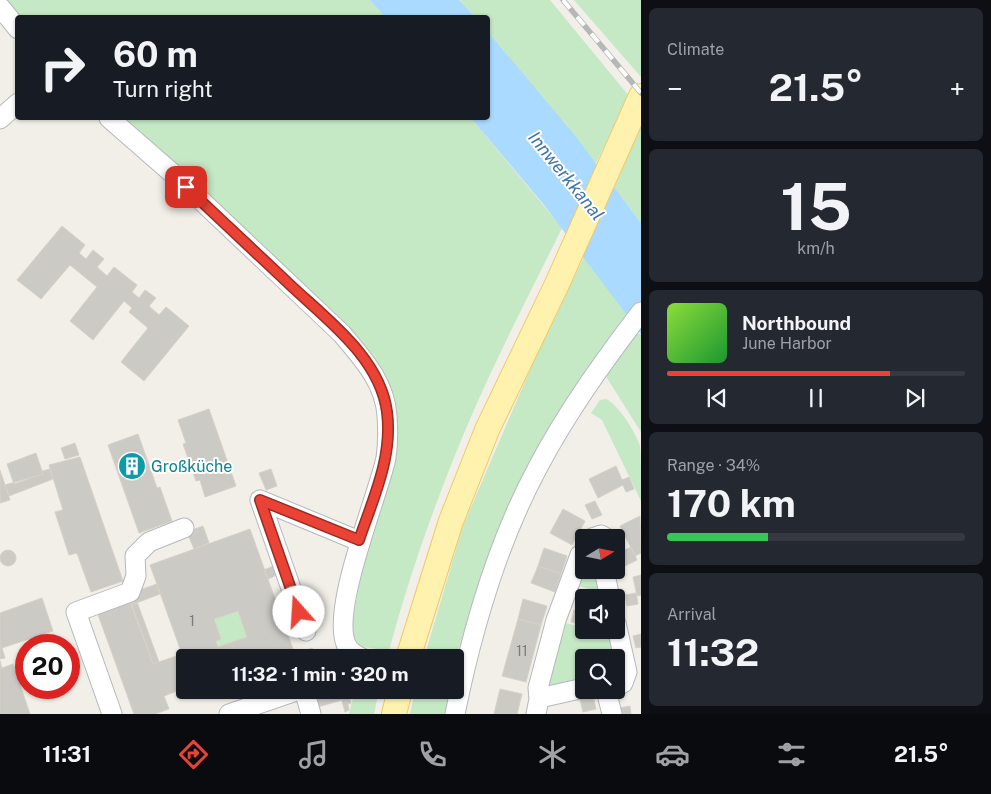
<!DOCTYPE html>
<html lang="en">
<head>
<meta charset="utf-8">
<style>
	body { margin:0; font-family:"Public Sans",sans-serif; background:#242831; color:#f1f3f6; height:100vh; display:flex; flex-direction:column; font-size:19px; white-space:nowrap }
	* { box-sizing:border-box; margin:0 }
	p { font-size:16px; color:#9ea1a6 }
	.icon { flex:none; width:28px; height:28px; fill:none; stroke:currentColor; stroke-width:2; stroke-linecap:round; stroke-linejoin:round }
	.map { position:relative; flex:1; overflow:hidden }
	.sheet { display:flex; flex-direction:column; gap:8px; padding:8px; background:#0d0f14; width:350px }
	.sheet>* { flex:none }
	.hud { position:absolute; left:15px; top:15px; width:475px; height:105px; border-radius:5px; box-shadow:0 1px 4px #0004; background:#171b24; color:#f1f3f6; overflow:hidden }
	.needle { width:32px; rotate:80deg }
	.buttons { position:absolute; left:575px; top:529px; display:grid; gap:10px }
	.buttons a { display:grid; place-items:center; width:50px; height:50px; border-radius:5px; background:#171b24; box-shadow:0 1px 4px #0004; font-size:25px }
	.speed { position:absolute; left:15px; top:634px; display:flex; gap:10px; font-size:25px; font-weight:700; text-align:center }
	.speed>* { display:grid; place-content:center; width:65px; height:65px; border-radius:50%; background:#171b24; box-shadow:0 1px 4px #0004; line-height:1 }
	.speed .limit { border:8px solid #d22; background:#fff; color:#111 }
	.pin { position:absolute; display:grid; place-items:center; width:42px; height:42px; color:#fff; margin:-21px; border-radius:10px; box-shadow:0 2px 8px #0006 }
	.me { position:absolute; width:55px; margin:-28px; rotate:341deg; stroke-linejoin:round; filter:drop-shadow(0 0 4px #0008) }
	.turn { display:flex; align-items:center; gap:18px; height:105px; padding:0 15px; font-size:22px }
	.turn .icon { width:65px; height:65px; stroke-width:2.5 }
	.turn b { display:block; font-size:35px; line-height:42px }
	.big { font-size:38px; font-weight:700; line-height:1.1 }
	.sheet .widget { flex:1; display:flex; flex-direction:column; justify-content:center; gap:8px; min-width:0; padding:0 18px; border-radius:8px; background:#242831 }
	.sheet .dial { align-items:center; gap:0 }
	.dial b { font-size:65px; line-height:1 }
	.song { display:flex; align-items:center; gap:15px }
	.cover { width:60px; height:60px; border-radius:8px; background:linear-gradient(135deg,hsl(90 70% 55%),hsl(130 70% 35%)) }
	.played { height:5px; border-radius:2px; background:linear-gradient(90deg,#ea4335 75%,#363941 75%) }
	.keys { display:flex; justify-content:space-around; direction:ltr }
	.heat { display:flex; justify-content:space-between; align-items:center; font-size:28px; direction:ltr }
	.charge { height:8px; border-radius:4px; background:linear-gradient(90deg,#34c759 34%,#363941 0) }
	.trip { position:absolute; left:176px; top:649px; width:288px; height:50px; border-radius:5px; background:#171b24; box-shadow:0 1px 4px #0004; font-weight:700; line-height:50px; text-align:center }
	.tab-bar { display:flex; height:80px; justify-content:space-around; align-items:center; background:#090b0e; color:#9ea1a6 }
	.tab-bar .icon { width:35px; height:35px }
	.tab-bar .active { color:#ea4335 }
	.tab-bar b { font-size:22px; color:#f1f3f6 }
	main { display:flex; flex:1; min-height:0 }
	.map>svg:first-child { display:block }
	.green { fill:#c5e8c5 }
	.water { fill:#aadaff }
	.building { fill:#cccac5; stroke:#d6d1c6; fill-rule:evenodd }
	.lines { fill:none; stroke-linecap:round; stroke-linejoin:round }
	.minor-casing { stroke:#b5b8bc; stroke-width:21 }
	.major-casing { stroke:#f2c960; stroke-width:26 }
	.minor { stroke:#fff; stroke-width:19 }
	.major { stroke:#fff2af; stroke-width:24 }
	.rail-casing { stroke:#b6b7b8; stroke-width:5.5 }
	.rail { stroke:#fff; stroke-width:4; stroke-dasharray:11; stroke-linecap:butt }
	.route-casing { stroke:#982c22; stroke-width:12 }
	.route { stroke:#ea4335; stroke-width:9 }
	.labels { text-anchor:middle; stroke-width:4; stroke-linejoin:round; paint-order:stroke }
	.number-label { font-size:14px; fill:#7a7d7f }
	.culture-label { font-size:16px; fill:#0d838f; stroke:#fff; text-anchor:start }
	.water-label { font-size:18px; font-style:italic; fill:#4174aa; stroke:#fff }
</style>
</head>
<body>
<main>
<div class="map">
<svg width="641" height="714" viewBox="0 0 641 714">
	<rect width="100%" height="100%" fill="#f1efe8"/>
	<path class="green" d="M0,0H370L385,17L18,18Z
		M459,0H550L629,96L596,163L488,32V18L475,17Z
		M574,0H641V77Z
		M117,118H471L562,228C531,291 498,354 470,419C438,494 410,572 389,651L359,646L351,631L367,541L388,488L396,443L385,381Z
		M641,125V223L614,188Z
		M584,257L629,316L477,598L455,658H424L463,526L536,356Z
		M634,334H641V432L607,378V371Z
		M606,399C618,404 636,433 640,446C641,459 641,486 641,501L602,420L591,413L600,400Z
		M584,570H597L602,593L573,584Z
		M238,611L247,637L218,647L214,619Z
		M560,622L584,627V630L614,634L620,667L616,675V658H584V682L545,691Z
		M355,690H379L374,714H349Z
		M415,690H449L446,714H410Z"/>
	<path class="water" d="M370,0H459L475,17H385Z
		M488,32L577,138L641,223V334L544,205L471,118H488Z"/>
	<path class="building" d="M62,226L85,245L79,253L86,259L93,250L104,259L97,267L107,276L114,267L137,285L132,292L139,298L145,290L156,298L149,306L159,315L166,307L189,326L144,381L121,362L148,328L129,312L132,308L124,301L93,340L70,321L97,287L70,265L41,299L17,280Z
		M209,409L236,486L205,497L200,480L196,481L183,444L186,443L178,420Z
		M138,434L157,488L160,487L172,521L139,533L108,445Z
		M75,443L79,455L65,459L61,448Z
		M36,453L43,474L14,484L7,464Z
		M80,457L123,581L91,592L77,553L69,555L55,512L63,510L49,465Z
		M616,466L622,480L629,477L634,489L626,492L623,485L598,498L589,479Z
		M50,469L53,479L9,496L5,485L43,474L42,471Z
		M271,469L277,486L266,490L259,473Z
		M0,470L10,500L0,503Z
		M595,501L602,515L592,519L585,505Z
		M563,509L585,521L572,545L550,533Z
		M640,516L641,553L635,556L620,526Z
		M203,526L209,543L194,549L187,532Z
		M250,529L293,649L270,658H185V688L164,696L169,709L155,714H134L96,609L129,597L153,664L182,654L150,565ZM238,611L247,637L218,647L216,641L221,639L214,619Z
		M631,547L637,560L623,567L616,554Z
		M544,548L567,556L561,574L538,566Z
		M0 558a8 8 0 1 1 16 0a8 8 0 1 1-16 0Z
		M276,565L279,574L268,579L264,570Z
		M538,566L561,574L555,592L531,583Z
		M641,575V595L637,596L633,577Z
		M157,584L160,594L131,605L128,594Z
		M636,593L638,604L627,606L625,595Z
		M42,598L53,631L2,648L5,658L0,659V613Z
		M523,599L547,606L541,625L518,619Z
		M137,602L159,662L153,664L131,605Z
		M292,610L295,618L283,622L281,614Z
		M574,610L584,612V625L571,622Z
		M518,619L541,625L526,682L502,676Z
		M641,634V647L636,648L633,636Z
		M312,648L316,658H304L302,652Z
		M0,661L2,668L13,664L30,714H0Z
		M500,689L522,694L517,714H494Z
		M333,690H339L342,700L314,708L311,696Z
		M339,690H348L351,703L348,704L349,710L345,712Z
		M593,696L596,709L583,712L580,699Z
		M630,706L631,714H620L619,708Z"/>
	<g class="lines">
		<g class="minor-casing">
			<path id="minor" d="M0,7L18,29
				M109,118L172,173L342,334C362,358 385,382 387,416C388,429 388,444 386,458C378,496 329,613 347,646C351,653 356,655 362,658
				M0,119L18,103
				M260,500L306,631
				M260,500L359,541
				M592,538L601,535L606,538
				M604,570L610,598
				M616,623L627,672L623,683L616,686
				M304,690L311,714
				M611,690L608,698L612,714
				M539,699L538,688L556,620L580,555L584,553
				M112,714L76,612L130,592L136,576L135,556L149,542L184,528
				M229,714L299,690
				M455,714C472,630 497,543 538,467C567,412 603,362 641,312
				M536,714L539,699L544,697L584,688"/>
		</g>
		<g class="major-casing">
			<path id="major" d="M408,658L451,521L487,430L557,284L641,96
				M394,714L400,690"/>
		</g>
		<use href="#minor" class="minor"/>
		<use href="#major" class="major"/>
		<g class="rail-casing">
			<path id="rail" d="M563,0L641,93"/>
		</g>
		<use href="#rail" class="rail"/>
	</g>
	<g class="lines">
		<g class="route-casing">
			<path id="route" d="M186,187C219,218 252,249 285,280C323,317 380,356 387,412C393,457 373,499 359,540L260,500L299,612"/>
		</g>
		<use href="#route" class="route"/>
	</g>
	<defs>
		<g id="building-disc" transform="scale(1.4375)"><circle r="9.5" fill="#0f9aa8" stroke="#fff"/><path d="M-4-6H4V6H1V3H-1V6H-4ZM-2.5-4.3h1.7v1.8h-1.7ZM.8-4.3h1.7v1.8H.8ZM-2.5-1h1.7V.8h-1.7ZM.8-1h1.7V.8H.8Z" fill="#fff"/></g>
	</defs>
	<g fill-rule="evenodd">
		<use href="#building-disc" x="132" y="466"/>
	</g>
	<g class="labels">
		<g class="number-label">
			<text x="192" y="626">1</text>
			<text x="522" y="656">11</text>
		</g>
		<g class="culture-label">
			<text x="151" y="472">Großküche</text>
		</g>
		<g class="water-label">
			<text transform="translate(566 176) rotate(51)" y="6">Innwerkkanal</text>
		</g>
	</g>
</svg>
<div class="buttons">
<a><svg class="needle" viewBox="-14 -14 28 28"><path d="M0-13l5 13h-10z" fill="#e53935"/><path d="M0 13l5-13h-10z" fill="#9ea1a6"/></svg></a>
<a><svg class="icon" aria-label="sound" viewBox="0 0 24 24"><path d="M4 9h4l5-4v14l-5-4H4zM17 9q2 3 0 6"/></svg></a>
<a><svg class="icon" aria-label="search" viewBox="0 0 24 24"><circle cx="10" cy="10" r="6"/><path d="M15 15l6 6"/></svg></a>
</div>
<div class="speed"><div class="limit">20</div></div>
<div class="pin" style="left:186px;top:187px;background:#d93025"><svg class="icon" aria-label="arrive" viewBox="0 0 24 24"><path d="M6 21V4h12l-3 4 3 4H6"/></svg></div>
<svg class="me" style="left:299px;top:612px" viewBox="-20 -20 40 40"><circle r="19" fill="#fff"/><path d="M0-13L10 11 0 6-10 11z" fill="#ea4335"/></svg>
<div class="trip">11:32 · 1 min · 320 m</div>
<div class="hud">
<div class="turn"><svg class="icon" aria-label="right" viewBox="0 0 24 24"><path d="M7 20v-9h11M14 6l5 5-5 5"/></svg><div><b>60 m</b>Turn right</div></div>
</div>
</div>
<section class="sheet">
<div class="widget"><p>Climate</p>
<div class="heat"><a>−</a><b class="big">21.5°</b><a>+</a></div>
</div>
<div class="widget dial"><b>15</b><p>km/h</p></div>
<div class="widget">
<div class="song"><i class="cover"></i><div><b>Northbound</b><p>June Harbor</p></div></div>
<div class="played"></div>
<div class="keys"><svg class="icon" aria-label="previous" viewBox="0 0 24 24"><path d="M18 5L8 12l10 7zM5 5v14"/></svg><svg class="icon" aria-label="pause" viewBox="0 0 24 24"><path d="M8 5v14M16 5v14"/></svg><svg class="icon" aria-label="next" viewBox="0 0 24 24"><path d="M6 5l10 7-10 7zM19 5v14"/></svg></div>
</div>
<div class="widget"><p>Range · 34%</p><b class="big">170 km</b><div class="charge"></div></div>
<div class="widget"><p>Arrival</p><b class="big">11:32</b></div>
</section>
</main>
<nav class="tab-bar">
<b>11:31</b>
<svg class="icon active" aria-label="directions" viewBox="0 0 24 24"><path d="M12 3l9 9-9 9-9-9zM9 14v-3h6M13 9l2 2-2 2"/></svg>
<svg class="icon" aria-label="music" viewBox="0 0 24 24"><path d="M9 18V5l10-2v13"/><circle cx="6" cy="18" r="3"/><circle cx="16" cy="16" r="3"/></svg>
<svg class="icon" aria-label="phone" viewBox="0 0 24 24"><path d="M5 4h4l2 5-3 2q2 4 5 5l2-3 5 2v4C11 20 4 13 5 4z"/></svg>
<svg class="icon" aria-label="climate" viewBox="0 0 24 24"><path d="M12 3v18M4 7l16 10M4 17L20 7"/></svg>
<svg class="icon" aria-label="car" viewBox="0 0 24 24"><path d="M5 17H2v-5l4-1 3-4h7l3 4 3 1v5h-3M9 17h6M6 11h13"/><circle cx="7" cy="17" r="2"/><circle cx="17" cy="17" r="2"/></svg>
<svg class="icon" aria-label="filters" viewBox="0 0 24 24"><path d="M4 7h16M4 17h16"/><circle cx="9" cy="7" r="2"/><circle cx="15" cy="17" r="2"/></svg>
<b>21.5°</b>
</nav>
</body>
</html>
